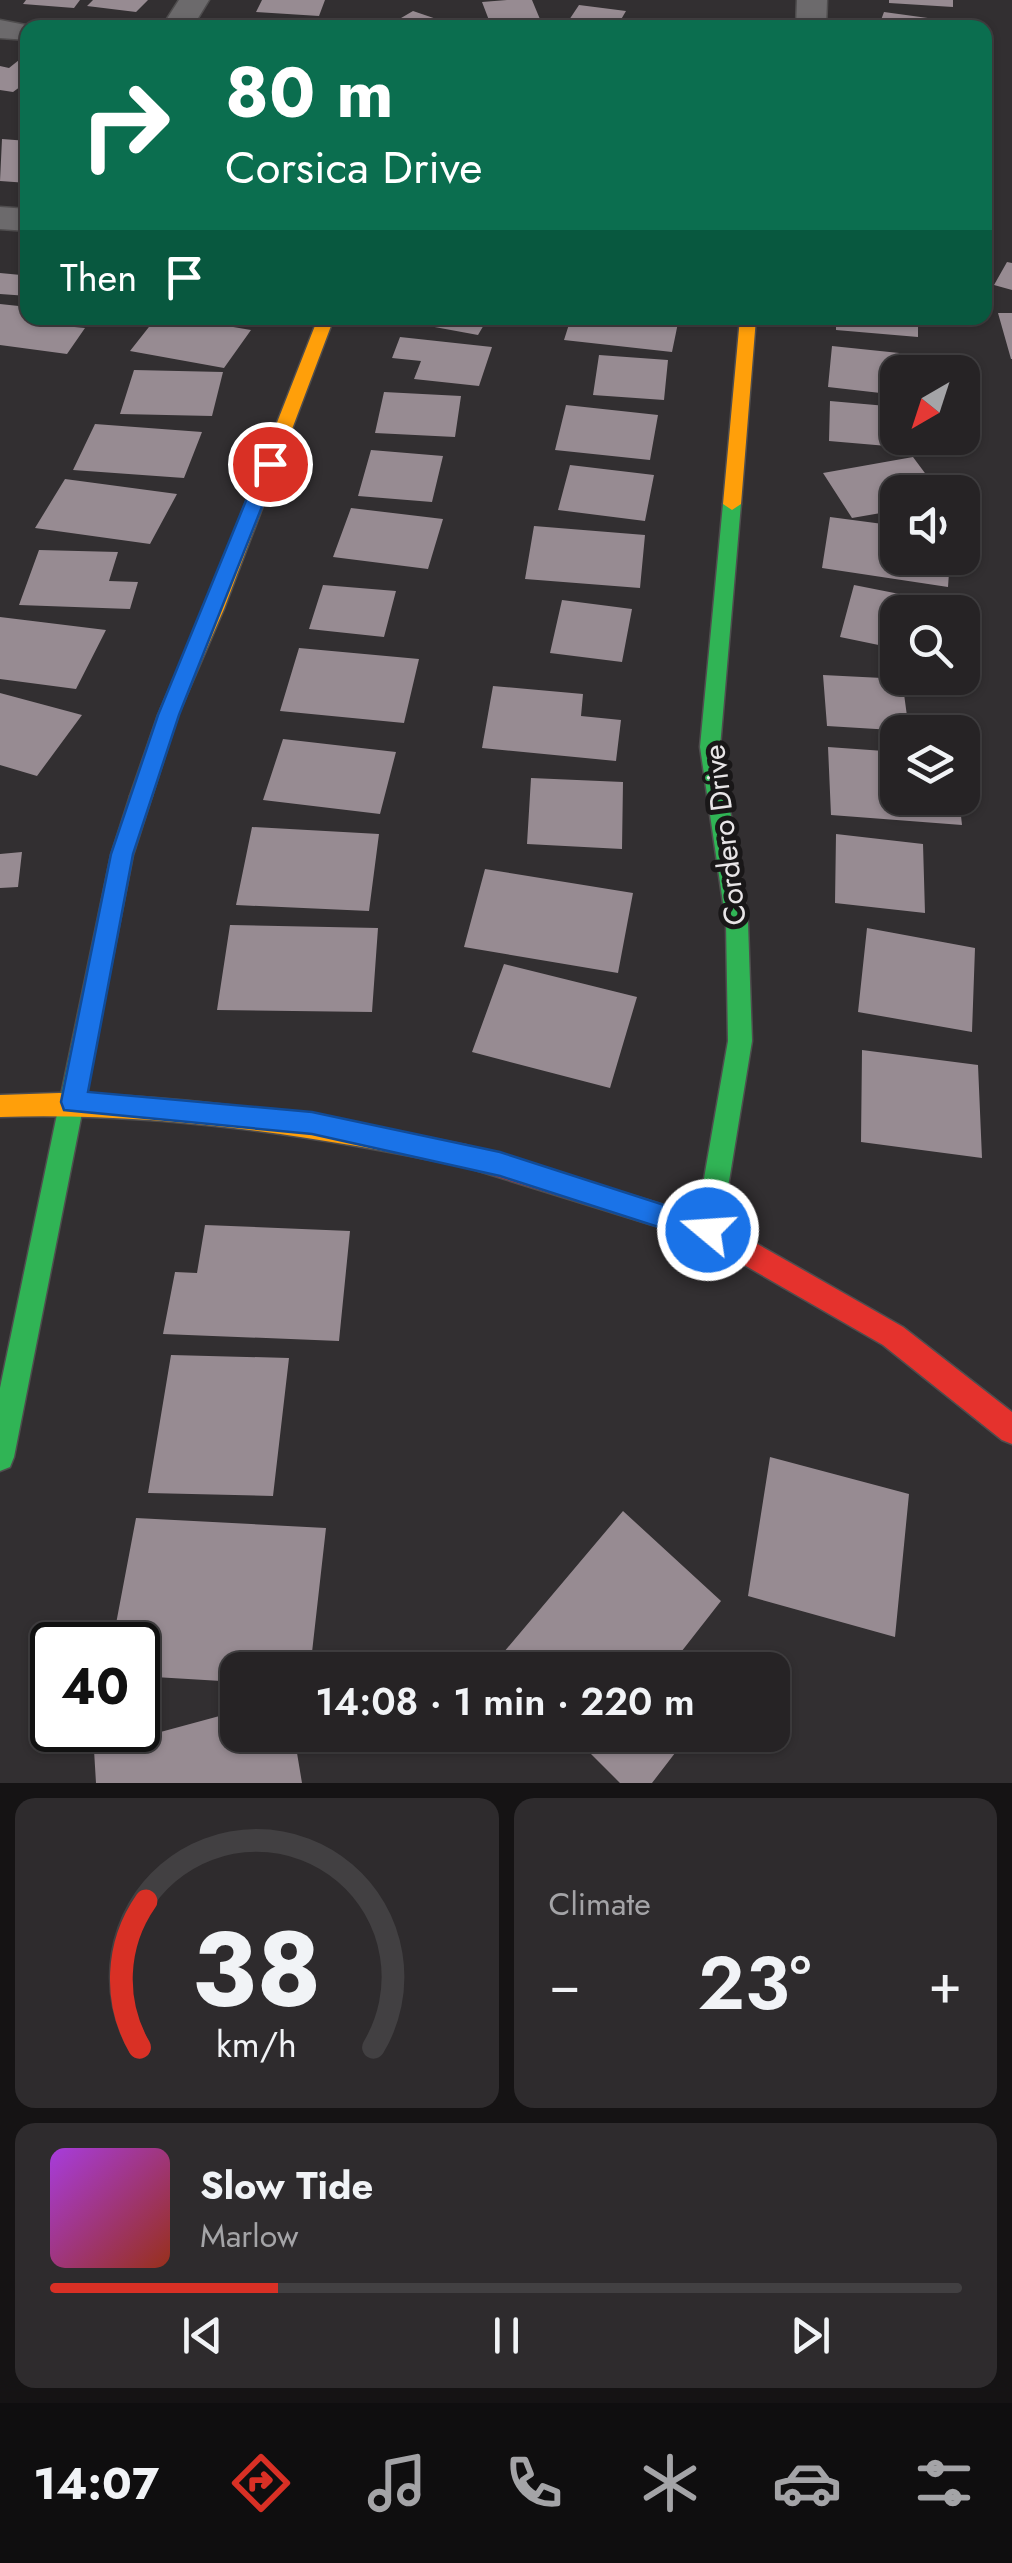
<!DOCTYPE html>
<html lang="en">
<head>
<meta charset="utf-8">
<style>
	body { margin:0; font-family:Jost,sans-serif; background:#2e2b2d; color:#f1f3f6; height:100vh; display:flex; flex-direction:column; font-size:38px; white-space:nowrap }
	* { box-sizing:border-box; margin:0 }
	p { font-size:32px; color:#a4a4a7 }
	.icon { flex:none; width:55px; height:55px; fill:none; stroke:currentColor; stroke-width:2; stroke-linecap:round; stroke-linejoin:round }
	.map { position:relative; height:1783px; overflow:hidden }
	.sheet { display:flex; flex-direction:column; gap:15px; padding:15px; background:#151314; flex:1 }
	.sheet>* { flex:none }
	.hud { position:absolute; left:20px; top:20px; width:972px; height:305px; border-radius:20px; box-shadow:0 2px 8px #0004,0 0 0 2px #424042; background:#0b6e4f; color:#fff; overflow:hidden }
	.needle { width:65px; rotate:219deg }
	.tools { position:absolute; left:880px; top:355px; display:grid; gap:20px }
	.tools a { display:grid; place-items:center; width:100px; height:100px; border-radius:20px; background:#262325; box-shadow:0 2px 8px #0004,0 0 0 2px #424042; font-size:50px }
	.speed { position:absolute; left:30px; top:1622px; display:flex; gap:20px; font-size:50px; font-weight:700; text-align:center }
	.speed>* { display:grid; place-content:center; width:130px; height:130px; border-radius:50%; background:#262325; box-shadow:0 2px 8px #0004,0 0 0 2px #424042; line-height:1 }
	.speed .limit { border:5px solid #111; border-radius:15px; background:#fff; color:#111 }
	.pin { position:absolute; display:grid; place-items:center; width:85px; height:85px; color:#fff; margin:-42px; border:5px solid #fff; border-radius:50%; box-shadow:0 2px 10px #0007 }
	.me { position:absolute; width:110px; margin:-55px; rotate:288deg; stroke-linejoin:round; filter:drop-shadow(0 0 8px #0008) }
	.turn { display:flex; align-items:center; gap:35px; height:210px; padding:0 40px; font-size:45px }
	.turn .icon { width:130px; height:130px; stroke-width:2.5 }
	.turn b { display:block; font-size:70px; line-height:85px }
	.then { display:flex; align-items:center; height:95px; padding:0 40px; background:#0003; gap:20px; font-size:38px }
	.big { font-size:75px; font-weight:600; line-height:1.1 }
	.sheet .card { flex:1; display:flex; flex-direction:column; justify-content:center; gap:15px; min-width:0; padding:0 35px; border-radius:20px; background:#2e2b2d }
	.sheet .dial { align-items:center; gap:0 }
	.dial svg { height:260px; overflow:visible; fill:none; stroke:#424042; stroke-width:7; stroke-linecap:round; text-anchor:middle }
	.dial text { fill:#f1f3f6; stroke:none }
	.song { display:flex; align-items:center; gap:30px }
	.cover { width:120px; height:120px; border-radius:15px; background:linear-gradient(135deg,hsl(280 70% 55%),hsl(10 70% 35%)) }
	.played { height:10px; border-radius:5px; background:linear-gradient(90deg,#d93025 25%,#424042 25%) }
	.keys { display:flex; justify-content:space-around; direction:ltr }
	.heat { display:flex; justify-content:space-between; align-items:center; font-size:55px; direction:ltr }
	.sheet .tiles { flex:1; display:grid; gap:15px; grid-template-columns:1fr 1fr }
	.card:last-child { grid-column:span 2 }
	.trip { position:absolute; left:220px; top:1652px; width:570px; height:100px; border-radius:20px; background:#262325; box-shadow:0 2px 8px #0004,0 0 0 2px #424042; font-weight:600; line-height:100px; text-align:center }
	.dock { display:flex; height:160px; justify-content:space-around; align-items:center; background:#0f0e0f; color:#a4a4a7 }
	.dock .icon { width:70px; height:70px }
	.dock .on { color:#d93025 }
	.dock b { font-size:45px; color:#f1f3f6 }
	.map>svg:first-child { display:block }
	.building { fill:#978b92 }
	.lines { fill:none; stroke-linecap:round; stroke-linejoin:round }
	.street-casing { stroke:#4f4d4e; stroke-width:3 }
	.fast-casing { stroke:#4f4d4e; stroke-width:3 }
	.slow-casing { stroke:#4f4d4e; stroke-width:3 }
	.jam-casing { stroke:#4f4d4e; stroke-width:3 }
	.street { fill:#6c6a6c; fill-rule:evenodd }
	.fast { fill:#30b455; fill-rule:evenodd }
	.slow { fill:#ff9f0a; fill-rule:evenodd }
	.jam { fill:#e5322d; fill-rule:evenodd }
	.route { fill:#1a73e8; stroke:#114b97; stroke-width:2.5 }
	.labels { text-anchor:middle; stroke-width:10; stroke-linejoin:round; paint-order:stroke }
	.street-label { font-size:30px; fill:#e8e5e7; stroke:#191718 }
</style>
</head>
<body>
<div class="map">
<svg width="1012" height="1783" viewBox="0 0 1012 1783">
	<rect width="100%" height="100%" fill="#322f31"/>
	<path class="building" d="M26,0H80L74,8L23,4Z
		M93,0H148L136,12L87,6Z
		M262,0H325L319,16L256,12Z
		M507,0H532L542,24L492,28L482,2Z
		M889,0H953V7L889,3Z
		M579,5L626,11L616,28L565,26Z
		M413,11L460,27V28H384Z
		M884,12L957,22L955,28H878Z
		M731,18L775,26V28H724Z
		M645,19L697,24L695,28H642Z
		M19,60L28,61V81L13,92L0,90V66L9,68Z
		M2,139L28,141V183L0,181Z
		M1007,262L1012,263V290L994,285Z
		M28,264V296L0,294V273L21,275Z
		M0,304L28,307V318H70L64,326L85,328L67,354L0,345Z
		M998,313H1012V359H1011Z
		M156,318H180L251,330L224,368L130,351Z
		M404,318H488L478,335L402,321Z
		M571,318H679L672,352L564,340Z
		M836,318H918V337L836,330Z
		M400,337L492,347L479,386L414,379L421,361L392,358Z
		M832,346L928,356V372H898V395L828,387Z
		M599,355L668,360L664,400L593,395Z
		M134,370L223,372L212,416L120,414Z
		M384,392L461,396L455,437L375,433Z
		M830,401L898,407L899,447L829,441Z
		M566,405L658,415L650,460L555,450Z
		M95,424L202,432L184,478L73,470Z
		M371,450L443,456L432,502L358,496Z
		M913,457L939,492H898V510L852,518L823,473Z
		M570,465L654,475L645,521L558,510Z
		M65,479L177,494L150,544L35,528Z
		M351,508L443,519L428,569L333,557Z
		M830,517L898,526V558H950L948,587L822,568Z
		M534,526L645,535L640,588L525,579Z
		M39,550L118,552L109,581L138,582L130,609L19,605Z
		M323,585L396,591L384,637L309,629Z
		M854,585L940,602L937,612H898V649L840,637Z
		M562,600L632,609L622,662L550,653Z
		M0,617L106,630L76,689L0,679Z
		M299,648L419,659L404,723L280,711Z
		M823,675L902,679L909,731L827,726Z
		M493,686L583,694L581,716L621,720L616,761L482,748Z
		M0,693L82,715L37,776L0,765Z
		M283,739L396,752L380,814L263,800Z
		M828,747L898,752V798H959L962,825L831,815Z
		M531,778L623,782L622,849L527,844Z
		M252,827L379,834L369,911L236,905Z
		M836,834L923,844L925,913L835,903Z
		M22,852L18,887L0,888V854Z
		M485,869L633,893L618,973L464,947Z
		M230,925L378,928L372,1012L217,1010Z
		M867,928L975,948L972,1032L858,1012Z
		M504,964L637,997L610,1088L472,1052Z
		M862,1050L978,1065L982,1158L861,1142Z
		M205,1225L350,1231L339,1341L163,1334L175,1272L197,1273Z
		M171,1355L289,1358L273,1496L148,1493Z
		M770,1457L909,1494L895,1637L748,1596Z
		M623,1511L721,1601L667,1670H508L498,1659Z
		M136,1518L326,1528L310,1670H238V1682L138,1676V1645H112Z
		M238,1711V1735H294L302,1783H96L94,1750Z
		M572,1735H679L685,1740L652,1783H620Z"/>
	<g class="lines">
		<g class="street-casing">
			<path id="street" d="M179,0H209L192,28H161Z
				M797,0H827L826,28H796Z
				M0,20L41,28H28V40L0,38Z
				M0,207L28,209V231L0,229Z"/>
		</g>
		<g class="fast-casing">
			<path id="fast" d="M732,498L741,504L720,747L748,923L752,1041L721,1230L717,1239L708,1242L699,1239L695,1230L728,1041L726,923L700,747L723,504Z
				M141,788L152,796L133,855L14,1457L10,1467L0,1471V1388L111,855L130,796Z"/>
		</g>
		<g class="slow-casing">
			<path id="slow" d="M318,318H334L224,609L178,715L152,796L149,802H133L130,796L158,715L204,609Z
				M740,318H756L741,504L732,510L723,504Z
				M59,1093C197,1096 330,1117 465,1145L474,1148L478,1156L474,1164L465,1167C311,1135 158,1112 0,1117V1095Z"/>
		</g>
		<g class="jam-casing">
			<path id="jam" d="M465,1145L717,1221L903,1327L1012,1412V1444L1002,1440L883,1345L701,1240L456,1164L452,1156L456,1148Z"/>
		</g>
		<use href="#street" class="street"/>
		<use href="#fast" class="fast"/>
		<use href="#slow" class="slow"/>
		<use href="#jam" class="jam"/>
	</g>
	<path class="route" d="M270,458L279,464L179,715L133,854L88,1092L312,1112L500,1152L717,1222L721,1230L717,1239L708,1243L500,1176L312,1134L64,1110L61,1102L111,854L158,715L261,464Z"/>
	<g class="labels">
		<g class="street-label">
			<text transform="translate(725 835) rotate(-97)" y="10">Cordero Drive</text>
		</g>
	</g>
</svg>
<div class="tools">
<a><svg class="needle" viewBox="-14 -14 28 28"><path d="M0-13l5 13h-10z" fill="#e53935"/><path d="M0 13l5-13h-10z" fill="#a4a4a7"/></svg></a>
<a><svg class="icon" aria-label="sound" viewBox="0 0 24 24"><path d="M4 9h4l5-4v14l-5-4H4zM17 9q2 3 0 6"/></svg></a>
<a><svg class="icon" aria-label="search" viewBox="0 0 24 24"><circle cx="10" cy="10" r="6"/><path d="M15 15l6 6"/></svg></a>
<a><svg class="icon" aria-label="layers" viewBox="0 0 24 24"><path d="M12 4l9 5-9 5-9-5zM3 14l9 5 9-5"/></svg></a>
</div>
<div class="speed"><div class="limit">40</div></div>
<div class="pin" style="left:270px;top:464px;background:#d93025"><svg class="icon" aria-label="arrive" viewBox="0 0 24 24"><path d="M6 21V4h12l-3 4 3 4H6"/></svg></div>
<svg class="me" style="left:708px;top:1230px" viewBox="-20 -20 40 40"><circle r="17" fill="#1a73e8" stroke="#fff" stroke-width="3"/><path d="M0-11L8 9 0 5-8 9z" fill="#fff"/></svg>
<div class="trip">14:08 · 1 min · 220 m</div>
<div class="hud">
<div class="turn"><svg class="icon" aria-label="right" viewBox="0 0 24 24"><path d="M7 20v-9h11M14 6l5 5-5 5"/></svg><div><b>80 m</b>Corsica Drive</div></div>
<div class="then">Then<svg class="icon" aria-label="arrive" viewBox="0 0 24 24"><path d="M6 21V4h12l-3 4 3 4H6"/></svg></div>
</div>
</div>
<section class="sheet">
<div class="tiles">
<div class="card dial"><svg viewBox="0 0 100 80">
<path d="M14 69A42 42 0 1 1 86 69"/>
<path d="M14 69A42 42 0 0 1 16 24" stroke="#d93025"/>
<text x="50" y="56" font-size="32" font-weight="700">38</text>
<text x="50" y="72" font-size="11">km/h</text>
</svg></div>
<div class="card"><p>Climate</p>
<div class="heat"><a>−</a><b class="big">23°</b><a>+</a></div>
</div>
<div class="card">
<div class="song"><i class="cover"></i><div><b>Slow Tide</b><p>Marlow</p></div></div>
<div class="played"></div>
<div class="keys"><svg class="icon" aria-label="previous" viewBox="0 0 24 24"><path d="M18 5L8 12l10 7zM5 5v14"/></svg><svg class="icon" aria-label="pause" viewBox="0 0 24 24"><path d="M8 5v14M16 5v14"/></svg><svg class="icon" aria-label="next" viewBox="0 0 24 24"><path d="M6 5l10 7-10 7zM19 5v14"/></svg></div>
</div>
</div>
</section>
<nav class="dock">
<b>14:07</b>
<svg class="icon on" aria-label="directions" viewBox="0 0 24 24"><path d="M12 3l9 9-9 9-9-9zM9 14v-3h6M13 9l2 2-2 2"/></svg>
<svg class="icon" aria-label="music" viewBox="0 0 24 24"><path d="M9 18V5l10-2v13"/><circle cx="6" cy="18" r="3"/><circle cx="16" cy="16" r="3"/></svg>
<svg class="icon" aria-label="phone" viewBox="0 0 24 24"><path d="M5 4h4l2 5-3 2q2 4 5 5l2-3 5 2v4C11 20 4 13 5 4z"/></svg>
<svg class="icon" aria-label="climate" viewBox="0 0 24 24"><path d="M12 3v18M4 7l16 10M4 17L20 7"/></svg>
<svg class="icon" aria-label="car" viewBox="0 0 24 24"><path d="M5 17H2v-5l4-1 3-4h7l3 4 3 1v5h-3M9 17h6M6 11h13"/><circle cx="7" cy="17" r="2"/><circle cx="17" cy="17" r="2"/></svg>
<svg class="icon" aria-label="filters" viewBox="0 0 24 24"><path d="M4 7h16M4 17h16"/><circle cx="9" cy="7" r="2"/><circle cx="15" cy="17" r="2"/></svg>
</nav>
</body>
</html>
